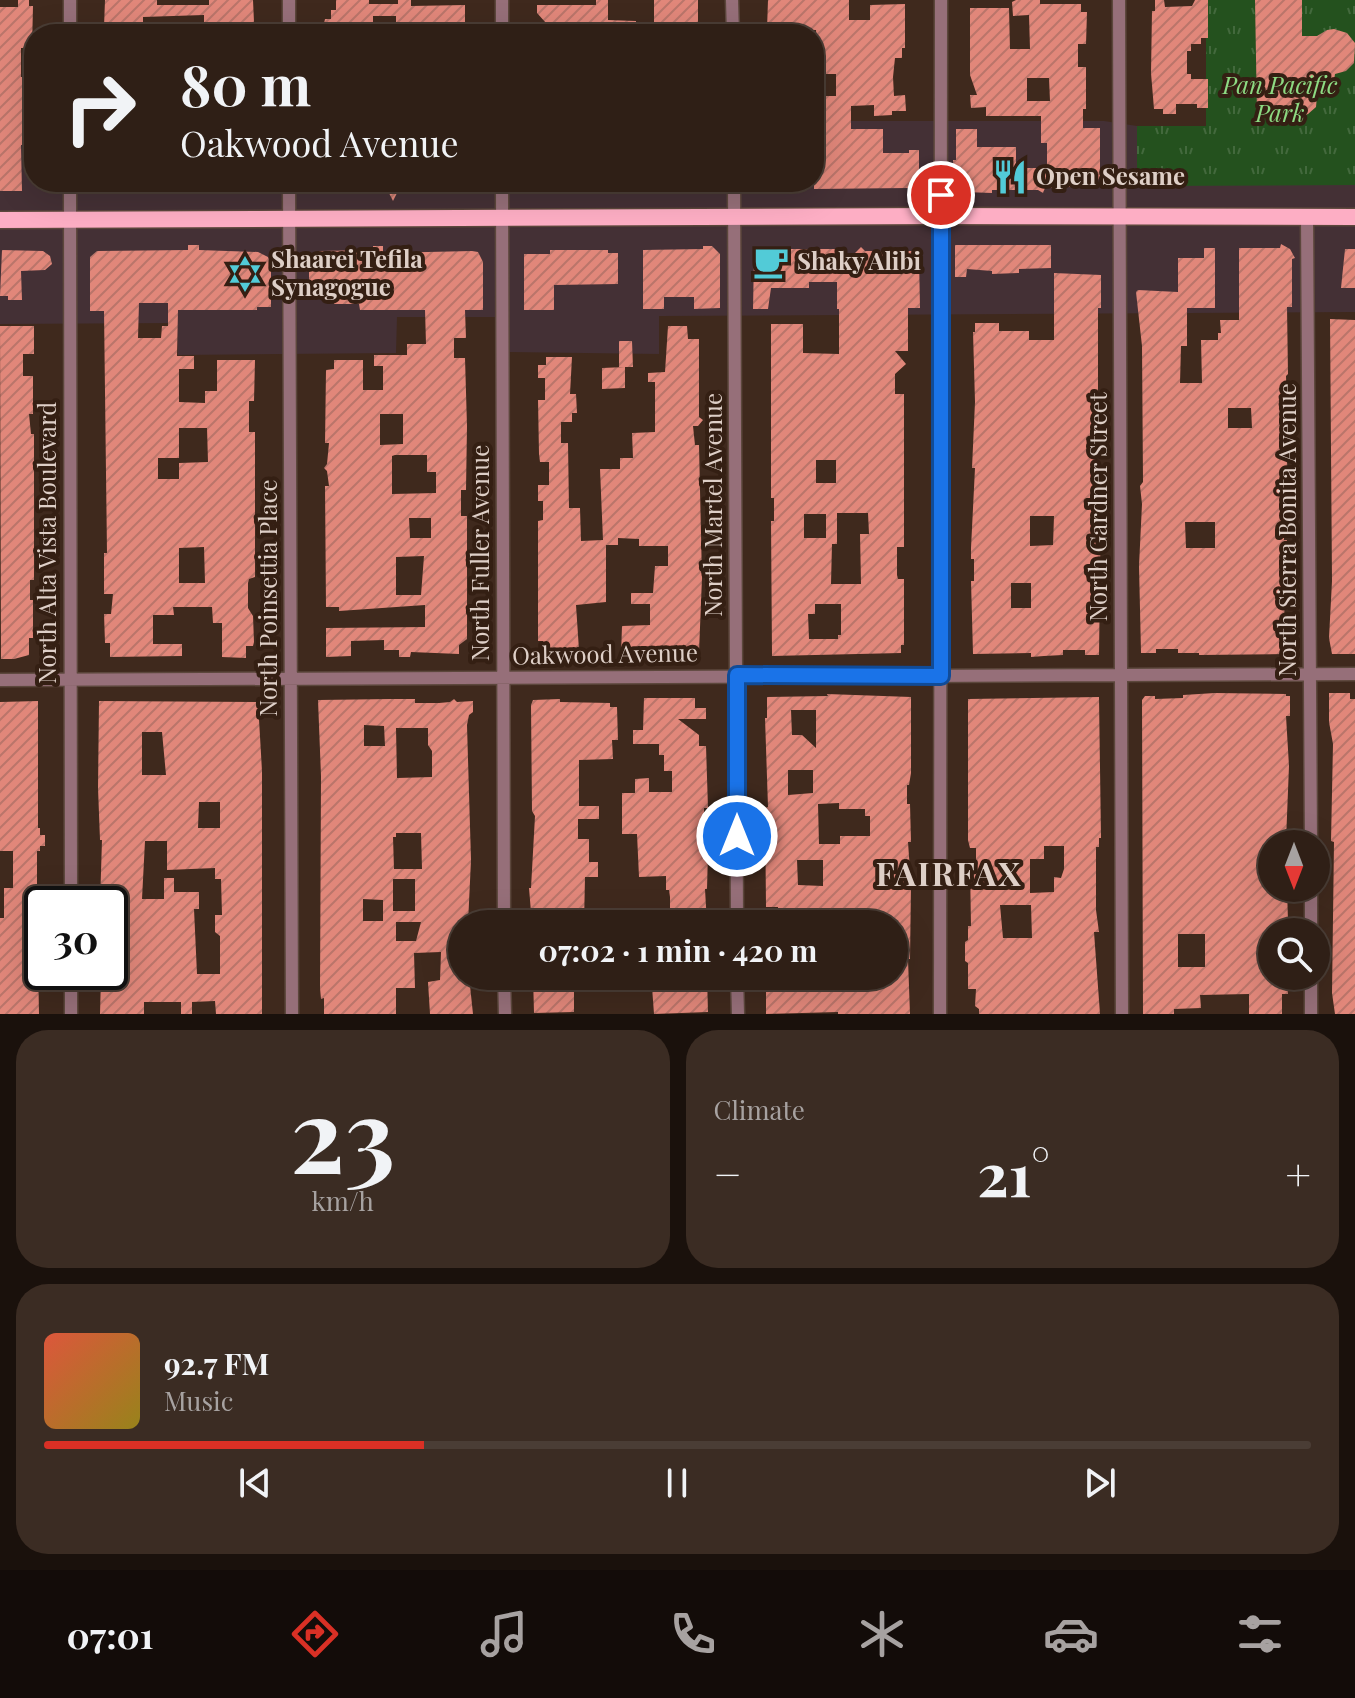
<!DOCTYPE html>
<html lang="en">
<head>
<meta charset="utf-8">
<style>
	body { margin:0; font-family:"Playfair Display",serif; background:#3b2c23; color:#f1f3f6; height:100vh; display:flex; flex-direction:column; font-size:30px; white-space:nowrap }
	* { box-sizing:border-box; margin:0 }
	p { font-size:26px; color:#a7a2a1 }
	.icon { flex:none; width:44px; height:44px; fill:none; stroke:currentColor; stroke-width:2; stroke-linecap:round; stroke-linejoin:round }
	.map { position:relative; height:1014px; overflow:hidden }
	.side { display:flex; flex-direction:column; gap:16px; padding:16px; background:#1a110c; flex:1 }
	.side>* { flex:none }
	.top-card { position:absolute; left:24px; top:24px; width:800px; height:168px; border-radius:32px; box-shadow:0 8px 32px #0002,0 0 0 2px #4a3d35; background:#2f1f16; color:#f1f3f6; overflow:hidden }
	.needle { width:52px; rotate:180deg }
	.buttons { position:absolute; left:1258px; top:830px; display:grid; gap:16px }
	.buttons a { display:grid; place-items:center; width:72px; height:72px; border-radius:50%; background:#2f1f16; box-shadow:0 8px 32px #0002,0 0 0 2px #4a3d35; font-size:40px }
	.speed { position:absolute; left:24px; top:886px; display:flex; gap:16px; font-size:40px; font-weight:700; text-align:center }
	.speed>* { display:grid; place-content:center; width:104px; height:104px; border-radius:50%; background:#2f1f16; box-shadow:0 8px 32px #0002,0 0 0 2px #4a3d35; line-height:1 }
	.speed .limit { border:4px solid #111; border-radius:12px; background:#fff; color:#111 }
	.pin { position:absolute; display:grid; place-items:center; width:68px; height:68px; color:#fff; margin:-34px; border:4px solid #fff; border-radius:50%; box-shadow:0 2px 8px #0007 }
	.me { position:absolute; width:88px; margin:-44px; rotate:0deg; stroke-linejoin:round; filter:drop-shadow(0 0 6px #0008) }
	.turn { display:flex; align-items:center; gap:28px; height:168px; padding:0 24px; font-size:36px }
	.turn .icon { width:104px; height:104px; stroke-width:2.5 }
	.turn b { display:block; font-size:56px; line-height:68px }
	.big { font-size:60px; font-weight:700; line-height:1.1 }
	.side .card { flex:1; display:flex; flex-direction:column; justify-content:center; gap:12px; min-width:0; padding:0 28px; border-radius:32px; background:#3b2c23 }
	.side .dial { align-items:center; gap:0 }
	.dial b { font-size:104px; line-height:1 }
	.song { display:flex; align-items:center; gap:24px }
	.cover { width:96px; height:96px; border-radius:12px; background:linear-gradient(135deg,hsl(10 70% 55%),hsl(50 70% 35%)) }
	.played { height:8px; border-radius:4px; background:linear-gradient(90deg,#d93025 30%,#4a3d35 30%) }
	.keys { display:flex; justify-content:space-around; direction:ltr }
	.heat { display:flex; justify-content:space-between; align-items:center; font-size:44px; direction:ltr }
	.side .tiles { flex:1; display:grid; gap:16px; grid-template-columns:1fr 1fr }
	.card:last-child { grid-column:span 2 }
	.trip { position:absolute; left:448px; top:910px; width:460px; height:80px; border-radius:40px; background:#2f1f16; box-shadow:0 8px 32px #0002,0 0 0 2px #4a3d35; font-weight:700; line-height:80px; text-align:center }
	.dock { display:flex; height:128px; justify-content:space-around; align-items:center; background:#130c09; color:#a7a2a1 }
	.dock .icon { width:56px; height:56px }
	.dock .on { color:#d93025 }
	.dock b { font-size:36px; color:#f1f3f6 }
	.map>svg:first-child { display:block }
	.commercial { fill:#443035 }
	.grass { fill:url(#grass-tufts) }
	.building { fill:url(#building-hatch); fill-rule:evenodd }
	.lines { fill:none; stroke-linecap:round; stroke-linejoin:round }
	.minor-casing { stroke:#5c473c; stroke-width:15 }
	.major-casing { stroke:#5c473c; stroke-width:19 }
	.minor { stroke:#966f79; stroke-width:12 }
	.major { stroke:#fdaec4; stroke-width:16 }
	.route-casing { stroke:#114b97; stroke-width:20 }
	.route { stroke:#1a73e8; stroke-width:14 }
	.labels { text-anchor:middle; stroke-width:8; stroke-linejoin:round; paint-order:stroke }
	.park-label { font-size:24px; font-style:italic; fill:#8dda82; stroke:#341f13 }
	.poi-label { font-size:24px; font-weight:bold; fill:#decfc7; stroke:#341f13; text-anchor:start }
	.street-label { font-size:24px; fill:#decfc7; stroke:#341f13 }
	.district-label { font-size:32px; font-weight:bold; letter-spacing:2px; fill:#decfc7; stroke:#341f13 }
</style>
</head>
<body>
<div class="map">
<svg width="1355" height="1014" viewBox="0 0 1355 1014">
	<defs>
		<pattern id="grass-tufts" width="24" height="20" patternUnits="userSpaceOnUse" patternTransform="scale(2)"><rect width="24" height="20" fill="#24511e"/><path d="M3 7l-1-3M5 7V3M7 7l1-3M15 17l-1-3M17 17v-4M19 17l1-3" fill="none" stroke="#43693d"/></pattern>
		<pattern id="building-hatch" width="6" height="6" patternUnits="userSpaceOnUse" patternTransform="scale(2)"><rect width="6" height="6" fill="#e1877a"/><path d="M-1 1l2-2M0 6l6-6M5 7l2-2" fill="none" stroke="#ba756a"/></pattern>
	</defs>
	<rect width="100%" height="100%" fill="#3f291d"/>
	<path class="commercial" d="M34,119V182H814V121H1104L1137,126V175L1140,182L1145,185H1355V312L659,316V354L502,352L501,317H397L396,353L178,355L177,323L0,324V120Z"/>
	<path class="grass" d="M1206,0H1355V185L1148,186L1140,183L1137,174V126H1206Z"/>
	<path class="building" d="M18,0H29V6H33L32,48H21V77H32V107L28,110V132H34V145H21L22,191H0V7H18Z
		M105,0H157V5H209V0H253L254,22L251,33H235L204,31V15L143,17V32H111L104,27Z
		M336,0H369V4H398V0H411V6L465,5V34H454V29H408V34H396V16H373V25H363V32H322L325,19H331V10H336Z
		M596,0H608V20L636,21V33H595V27L546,28V23L537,13V5H596Z
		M654,0H698V22H691V33H674V29H662V23H654Z
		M768,0H849V20H870V5L905,4V48H902V58H895L893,77L894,96L905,95L906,111H892V115L874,116V105L851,106V129H883V153H909V150H919V179L915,186L909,188L814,189V103L825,100V96H836V74H818L816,30L767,29Z
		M1016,0H1040V4H1081V12H1087L1086,44H1078V67H1086V109H1083V128H1100V176L1095,186L1045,188L1043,193L1038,190H992V193L964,192L954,183L953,160H956V129H977V147H1016V168H1047V143H1041V116H986V107L971,108L970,95H977L970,75V8H1009L1010,49H1030L1029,15L1013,16L1012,2ZM1027,78H1049L1050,101H1027Z
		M1155,0H1164L1165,7L1192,6L1195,0H1208V38H1201V44H1191V51H1187V74H1191V79H1208V108H1197V104H1176V114H1163V109H1154L1151,73L1152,11H1155Z
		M1255,0H1302V36H1317L1327,30L1334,29L1347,33L1355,43L1354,63L1346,71L1335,74L1333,87L1327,92L1317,96L1316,107L1308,114L1300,117L1257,115Z
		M350,182H418V193H397L393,201L389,193H350Z
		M1281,244L1290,249L1295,258L1292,259V307H1287L1288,374L1286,376L1287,408H1284L1288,479L1287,517H1284V540H1287L1284,623H1287L1288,639L1286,654L1199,655V653H1178V649H1156V653H1141L1139,566L1142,504L1140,486L1143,482L1142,346L1136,292L1138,290L1178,292V258H1204V248H1215V308H1187V346H1181L1180,383H1202L1201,340H1218V333H1221L1220,320H1239V248H1280ZM1228,408H1251L1252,428H1228ZM1185,522H1215V548H1186Z
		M188,245H199V250L258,252L268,257L271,266V307H257V310H178L177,356H194V369H179V402L205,403V391H217V360H255L254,401H249V432H255V577L249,579L248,583V608L253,616L254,642L253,646H246V658L222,657V623H213L212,607H173L174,615H153V644H182V656L110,657V643H105L104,614H111L113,594H104V553H107L104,311H90V257L97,251L188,250ZM139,303H168V326H162L161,338H138ZM179,428H207L208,462L179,463V479H158V458H179ZM204,547L205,583H179V548Z
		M955,245H1051V268L1019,269V273L992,274V271L967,269L966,277H955Z
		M373,246H383V253L472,251L478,252L483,262V310H465L466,338H454V358H465L467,426L466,490H461V516H467V639L459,645V654L411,652L410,657H399V650H384V640L351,641V656L326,657V628L425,627V605L339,611V607H326L325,486H329L327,471L324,468L327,464L329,443H325L326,370L334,369V360H363V390H383V366H374V355H407V344H426L425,310H360L359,304H334V298H309V262L310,259L319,258V251L373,250ZM380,414H403V444L380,445ZM395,455H427V472H436V493L392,494V456ZM409,518H431V538H410ZM424,556L421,595H396V557Z
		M703,246H712L720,254V308L694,309V297H664V309H643V250L703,249Z
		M861,247L865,251H915L919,257L920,308H908V351H895L906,364L895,374V394H904V547H897V575L898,579H904V645H901V653L772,656L771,521H774V498H771V324H803V353L839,354V309H837V282H809V288H771L768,309H753L754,256L763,249H835V254H854ZM816,460H836V483H816ZM837,513H868L869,534H860L861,584H831L832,544H837ZM804,514H826V538H804ZM815,604H841V635H838V639H809L808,614H815Z
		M1345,249H1355V288H1341Z
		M2,250L43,251L50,256L52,264L45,270L21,271L22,300H8V296H0Z
		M550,250H608V253H618V284L554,285V310H524V254H550Z
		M1054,273L1101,275V308H1098V436H1096V474H1100L1101,503L1099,655H1085V650H1063V655L1044,656L1031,657V653L973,654L971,581H974V559H971V548L975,468H972L975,402L973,332H975V323H999V331H1029V340H1054ZM1030,516H1054L1053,545L1030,546ZM1011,583H1031V608H1011Z
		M1330,319L1355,320V654H1332L1329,638L1332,581Z
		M0,326H34V354H23V376H33V414H29L31,434H34V580H30V600H33V638H29V655L14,659H1Z
		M668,326H687L688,339H699V417L703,420L698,426H693L695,445H699L702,578L699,652L621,655L622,626L650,625V604H631V593H653L655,566H668V546H639V539L618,538V545H606V602L576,605L579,650L544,651L543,641H538V521L543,520V501H538V485H549V462H540L539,454L538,400H545V378H538V365H546V357H572L570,394H576L577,413H572V422H561V443H568L569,508H580L581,541L603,540L600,469H620V458H633L632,433L655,432V382H648V373L665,372Z
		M619,341H632L633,367H619Z
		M625,367V388L602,389V368Z
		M1215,693L1286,694V696H1290V716H1286L1289,766L1286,841L1272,842V888H1287L1288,921V931L1272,932V976H1287L1288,994H1282V1014H1249V994L1200,995L1201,1008L1174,1009V1014H1143L1142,700L1145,696H1155V699L1183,698V695ZM1178,934H1205V967H1178Z
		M1329,693H1350V699H1355V1014H1335L1332,993L1334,842L1331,841L1333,744L1329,722Z
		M827,694L911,697V773L909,785H907V804H910L911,842H908L911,885L910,959H908L910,1014H838V1012L766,1014V977L894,976V924H858V920H832L778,924V907H766L765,808L768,807L765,718H767V697L828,696ZM791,710H816V748L802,735H792ZM788,770H813V793L788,795ZM839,803V809H865V816H870V836H840V844H819L818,804ZM797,860H823V886L798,885Z
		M1099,697L1101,838H1099V847H1096V910L1099,932H1094L1100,1014H979V1009L975,1006L976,989H968V963L965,961V942L968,940V926H971L970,868H976V848H970L968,840V699ZM1044,846H1064V869L1061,878L1054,877V892L1030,893V859H1044ZM1000,905H1031L1032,938H1003Z
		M644,698H695V708H706V719H678L699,735V746H706L708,808H704V836H707L708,853L707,889H705L707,924H670V897L669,890H666V876L639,877L637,834H622V793H635V779L649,778V792H672V771H664V755H659V744H633V730H643Z
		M391,699H415V703H439L450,702L454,699L457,702L473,701V712L469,715L467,725L471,860L468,924H462V976H469L473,1014H430L428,982L440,980L441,952L414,953L415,988H396V1014H324V998L321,999L320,988L321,776L318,700ZM364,725L384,726L385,746H364ZM396,728H428V745L432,751V777L397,778ZM396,833H421L422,869H394L393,837H396ZM393,879H415V911H393ZM363,899L383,900V921H363ZM396,922H421L416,941H396Z
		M560,699V702L610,703V707H617L618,740H612L613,759L579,760V806H599V819H578V839H589V862H598V877H585L584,924H532L529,888H531L535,816L532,811L531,705L533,700Z
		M38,701V828H40V835H45V846H40V851H37V893H41V905H37L39,1014H0V918H4V888H13V851H0V702Z
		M99,701L258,702L262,771V1014H216L215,1001L192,1002V1014H181V1002H144V1014H100L101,975H110V904H100L102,840H100L98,788ZM142,732H162L166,775H142ZM199,802H220V828H198ZM145,841H167V870L215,868V879H221L222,915H215V932L220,936V974H197L194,909H199V892H174V878H164V899H142Z
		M533,976H564V991H574V1012L534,1013Z
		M669,976H707L708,1012L654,1014L652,987H669Z"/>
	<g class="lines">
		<g class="minor-casing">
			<path id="minor" d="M502,0V34
				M732,0L733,34
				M1119,0L1122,1014
				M70,34V0
				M289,34V0
				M70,182L71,904
				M289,182L292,1014
				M502,182L504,924
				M734,182L737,924
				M1307,216L1311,844
				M0,680L1355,674
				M1311,888V932
				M71,972V1014
				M504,976L505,1014
				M737,976L738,1014
				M1311,976V1014
				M940,1014L941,0"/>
		</g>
		<g class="major-casing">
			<path id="major" d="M0,220L941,216L1355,217"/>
		</g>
		<use href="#minor" class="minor"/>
		<use href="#major" class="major"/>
	</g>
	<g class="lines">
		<g class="route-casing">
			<path id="route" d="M737,836V675L941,676V195"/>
		</g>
		<use href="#route" class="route"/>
	</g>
	<defs>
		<g id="restaurant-bare" transform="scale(2.76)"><path d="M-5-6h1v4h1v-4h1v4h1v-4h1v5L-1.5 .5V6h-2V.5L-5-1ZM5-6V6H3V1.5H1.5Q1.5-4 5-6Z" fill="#52cbd7" stroke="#341f13" stroke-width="2.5" paint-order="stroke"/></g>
		<g id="cafe-bare" transform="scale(2.76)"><path d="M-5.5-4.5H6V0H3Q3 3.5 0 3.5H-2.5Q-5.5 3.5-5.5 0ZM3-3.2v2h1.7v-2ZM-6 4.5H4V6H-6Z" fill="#52cbd7" stroke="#341f13" stroke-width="2.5" paint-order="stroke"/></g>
		<g id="synagogue-bare" transform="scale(2.76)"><path d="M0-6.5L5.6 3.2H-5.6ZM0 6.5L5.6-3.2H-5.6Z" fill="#52cbd7" stroke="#341f13" stroke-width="2.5" paint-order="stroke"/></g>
	</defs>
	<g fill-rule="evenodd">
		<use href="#restaurant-bare" x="1010" y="177"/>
		<use href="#cafe-bare" x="771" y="262"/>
		<use href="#synagogue-bare" x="245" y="274"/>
	</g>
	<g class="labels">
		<g class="park-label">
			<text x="1280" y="94">Pan Pacific<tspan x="1280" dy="28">Park</tspan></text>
		</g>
		<g class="poi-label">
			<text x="1036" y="185">Open Sesame</text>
			<text x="271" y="268">Shaarei Tefila<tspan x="271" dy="28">Synagogue</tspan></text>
			<text x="797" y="270">Shaky Alibi</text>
		</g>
		<g class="street-label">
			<text transform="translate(714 505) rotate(-90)" y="8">North Martel Avenue</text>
			<text transform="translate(1099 507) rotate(-90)" y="8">North Gardner Street</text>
			<text transform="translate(1288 530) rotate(-90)" y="8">North Sierra Bonita Avenue</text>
			<text transform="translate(48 543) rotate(-90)" y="8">North Alta Vista Boulevard</text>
			<text transform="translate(481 553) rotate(-90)" y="8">North Fuller Avenue</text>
			<text transform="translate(269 598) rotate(-90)" y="8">North Poinsettia Place</text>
			<text transform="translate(605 655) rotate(-1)" y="8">Oakwood Avenue</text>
		</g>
		<g class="district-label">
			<text x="949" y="886">FAIRFAX</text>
		</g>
	</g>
</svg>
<div class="buttons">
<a><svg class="needle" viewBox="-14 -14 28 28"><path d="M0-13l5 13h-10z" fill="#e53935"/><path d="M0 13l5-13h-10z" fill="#a7a2a1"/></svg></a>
<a><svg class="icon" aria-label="search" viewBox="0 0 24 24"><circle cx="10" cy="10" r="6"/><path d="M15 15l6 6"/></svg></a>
</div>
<div class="speed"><div class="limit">30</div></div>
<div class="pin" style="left:941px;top:195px;background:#d93025"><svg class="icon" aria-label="arrive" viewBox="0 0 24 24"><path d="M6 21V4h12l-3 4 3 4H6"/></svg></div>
<svg class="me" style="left:737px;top:836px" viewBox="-20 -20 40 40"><circle r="17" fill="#1a73e8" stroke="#fff" stroke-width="3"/><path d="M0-11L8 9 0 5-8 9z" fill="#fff"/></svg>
<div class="trip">07:02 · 1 min · 420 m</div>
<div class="top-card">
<div class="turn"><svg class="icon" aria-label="right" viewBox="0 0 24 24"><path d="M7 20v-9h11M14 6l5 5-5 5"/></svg><div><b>80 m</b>Oakwood Avenue</div></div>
</div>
</div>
<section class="side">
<div class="tiles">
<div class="card dial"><b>23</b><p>km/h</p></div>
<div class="card"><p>Climate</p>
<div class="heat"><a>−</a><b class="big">21°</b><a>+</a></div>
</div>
<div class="card">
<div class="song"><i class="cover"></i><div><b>92.7 FM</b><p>Music</p></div></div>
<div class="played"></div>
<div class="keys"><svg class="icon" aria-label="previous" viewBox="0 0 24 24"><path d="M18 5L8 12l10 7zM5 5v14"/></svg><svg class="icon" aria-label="pause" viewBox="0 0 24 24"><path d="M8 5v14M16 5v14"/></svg><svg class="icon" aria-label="next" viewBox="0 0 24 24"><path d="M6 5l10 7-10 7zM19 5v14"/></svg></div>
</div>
</div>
</section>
<nav class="dock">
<b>07:01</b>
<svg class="icon on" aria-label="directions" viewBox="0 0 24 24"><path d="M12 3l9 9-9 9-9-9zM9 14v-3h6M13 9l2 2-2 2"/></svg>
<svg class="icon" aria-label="music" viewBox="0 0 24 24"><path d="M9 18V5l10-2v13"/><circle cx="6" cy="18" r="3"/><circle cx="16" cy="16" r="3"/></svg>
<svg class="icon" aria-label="phone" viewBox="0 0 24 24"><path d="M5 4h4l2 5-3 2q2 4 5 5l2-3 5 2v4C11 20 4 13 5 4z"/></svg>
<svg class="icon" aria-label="climate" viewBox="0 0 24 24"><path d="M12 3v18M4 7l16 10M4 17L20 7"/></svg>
<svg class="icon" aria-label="car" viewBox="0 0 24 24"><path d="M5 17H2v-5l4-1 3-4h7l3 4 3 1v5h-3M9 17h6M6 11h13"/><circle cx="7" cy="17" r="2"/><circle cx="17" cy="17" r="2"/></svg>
<svg class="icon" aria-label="filters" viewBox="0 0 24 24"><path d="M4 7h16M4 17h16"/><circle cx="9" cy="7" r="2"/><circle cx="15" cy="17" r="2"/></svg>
</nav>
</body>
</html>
